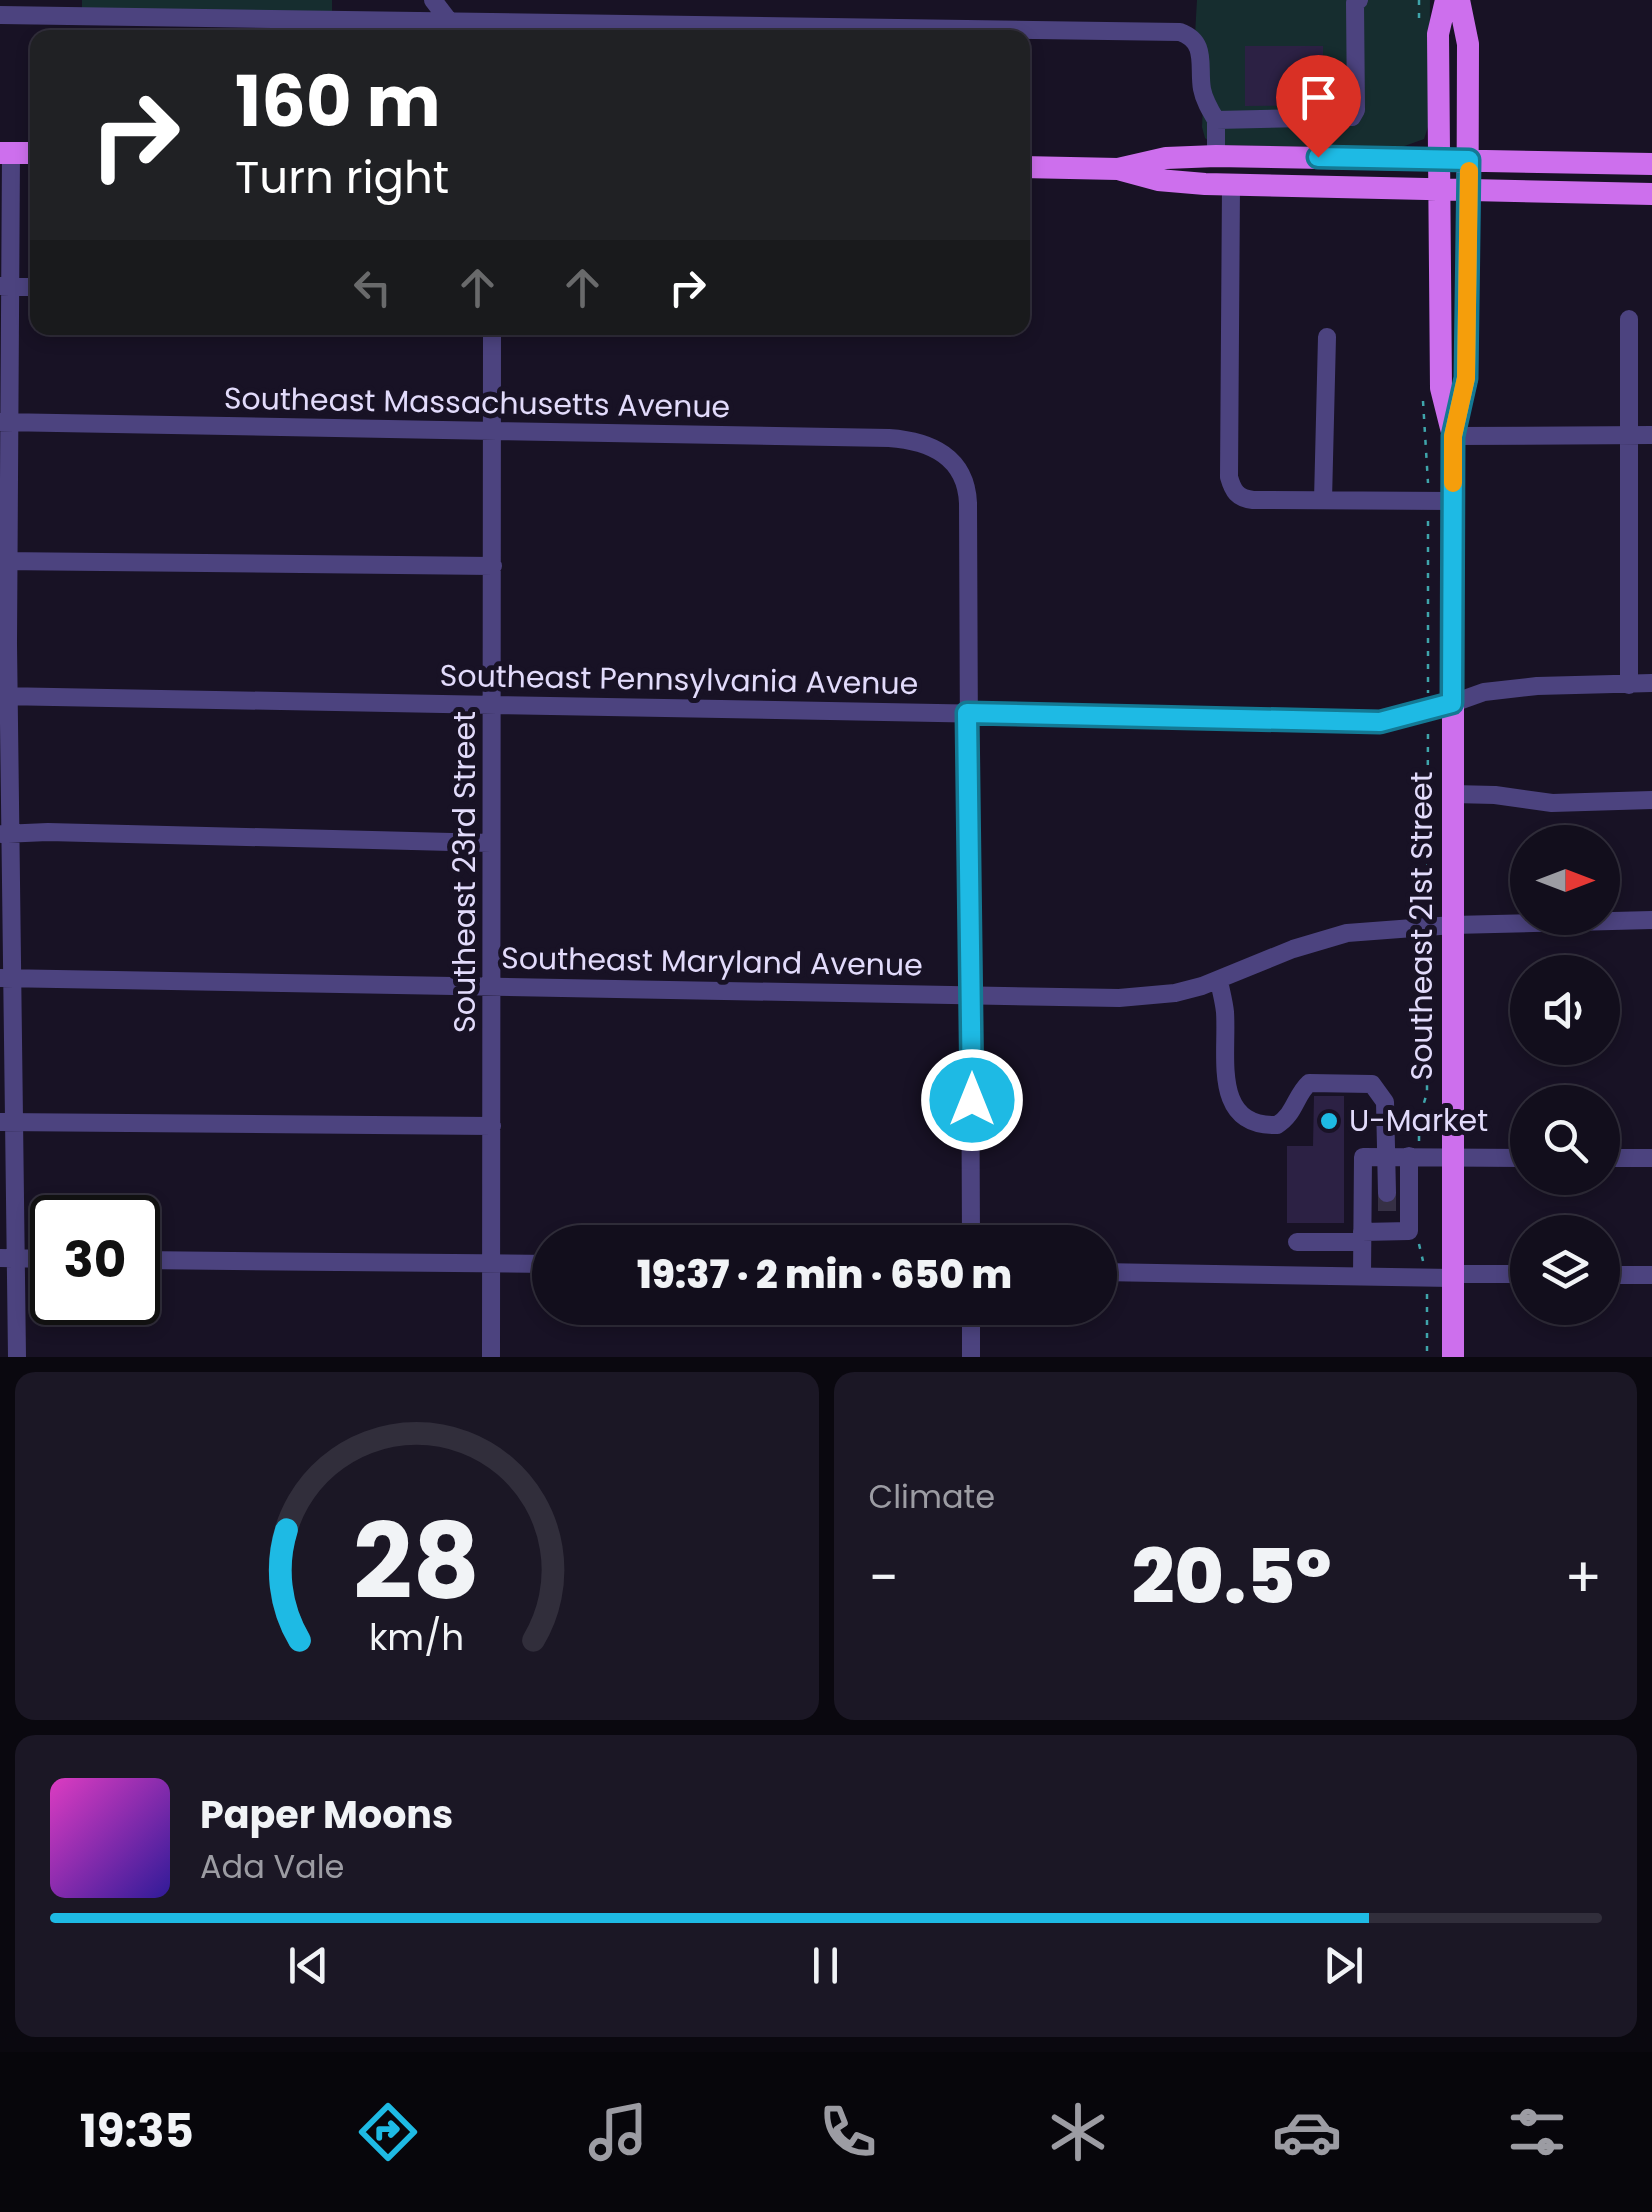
<!DOCTYPE html>
<html lang="en">
<head>
<meta charset="utf-8">
<style>
	body { margin:0; font-family:Poppins,sans-serif; background:#1b1725; color:#f1f3f6; height:100vh; display:flex; flex-direction:column; font-size:38px; white-space:nowrap }
	* { box-sizing:border-box; margin:0 }
	p { font-size:32px; color:#9c9ca3 }
	.icon { flex:none; width:55px; height:55px; fill:none; stroke:currentColor; stroke-width:2; stroke-linecap:round; stroke-linejoin:round }
	.map { position:relative; height:1357px; overflow:hidden }
	.panel { display:flex; flex-direction:column; gap:15px; padding:15px; background:#0a080f; flex:1 }
	.panel>* { flex:none }
	.guide { position:absolute; left:30px; top:30px; width:1000px; height:305px; border-radius:20px; box-shadow:0 5px 15px #0003,0 0 0 2px #312e3b; background:#202124; color:#fff; overflow:hidden }
	.needle { width:65px; rotate:90deg }
	.fabs { position:absolute; left:1510px; top:825px; display:grid; gap:20px }
	.fabs a { display:grid; place-items:center; width:110px; height:110px; border-radius:50%; background:#120e1c; box-shadow:0 5px 15px #0003,0 0 0 2px #312e3b; font-size:50px }
	.speed { position:absolute; left:30px; top:1195px; display:flex; gap:20px; font-size:50px; font-weight:700; text-align:center }
	.speed>* { display:grid; place-content:center; width:130px; height:130px; border-radius:50%; background:#120e1c; box-shadow:0 5px 15px #0003,0 0 0 2px #312e3b; line-height:1 }
	.speed .limit { border:5px solid #111; border-radius:15px; background:#fff; color:#111 }
	.pin { position:absolute; display:grid; place-items:center; width:85px; height:85px; color:#fff; margin:-102px -42px; border-radius:50% 50% 50% 0; rotate:-45deg; box-shadow:0 0 10px #0007 }
	.pin .icon { rotate:45deg }
	.me { position:absolute; width:110px; margin:-55px; rotate:0deg; stroke-linejoin:round; filter:drop-shadow(0 0 8px #0008) }
	.turn { display:flex; align-items:center; gap:35px; height:210px; padding:0 40px; font-size:45px }
	.turn .icon { width:130px; height:130px; stroke-width:2.5 }
	.turn b { display:block; font-size:70px; line-height:85px }
	.lanes { display:flex; align-items:center; height:95px; padding:0 40px; background:#0003; justify-content:center; gap:50px; direction:ltr }
	.lanes .off { opacity:.35 }
	.big { font-size:75px; font-weight:800; line-height:1.1 }
	.panel .widget { flex:1; display:flex; flex-direction:column; justify-content:center; gap:15px; min-width:0; padding:0 35px; border-radius:20px; background:#1b1725 }
	.panel .dial { align-items:center; gap:0 }
	.dial svg { height:260px; overflow:visible; fill:none; stroke:#312e3b; stroke-width:7; stroke-linecap:round; text-anchor:middle }
	.dial text { fill:#f1f3f6; stroke:none }
	.song { display:flex; align-items:center; gap:30px }
	.cover { width:120px; height:120px; border-radius:15px; background:linear-gradient(135deg,hsl(310 70% 55%),hsl(250 70% 35%)) }
	.played { height:10px; border-radius:5px; background:linear-gradient(90deg,#1ebae4 85%,#312e3b 85%) }
	.keys { display:flex; justify-content:space-around; direction:ltr }
	.heat { display:flex; justify-content:space-between; align-items:center; font-size:55px; direction:ltr }
	.panel .tiles { flex:1; display:grid; gap:15px; grid-template-columns:1fr 1fr }
	.widget:last-child { grid-column:span 2 }
	.trip { position:absolute; left:532px; top:1225px; width:585px; height:100px; border-radius:50px; background:#120e1c; box-shadow:0 5px 15px #0003,0 0 0 2px #312e3b; font-weight:800; line-height:100px; text-align:center }
	.dock { display:flex; height:160px; justify-content:space-around; align-items:center; background:#07060b; color:#9c9ca3 }
	.dock .icon { width:70px; height:70px }
	.dock .on { color:#1ebae4 }
	.dock b { font-size:45px; color:#f1f3f6 }
	.map>svg:first-child { display:block }
	.green { fill:#162d2f }
	.building { fill:#2c2144 }
	.lines { fill:none; stroke-linecap:round; stroke-linejoin:round }
	.minor-tunnel { stroke:#363045; stroke-width:18; stroke-dasharray:18 9; stroke-linecap:butt }
	.path { stroke:#3fa5ab; stroke-width:2.5; stroke-dasharray:5 8; stroke-linecap:butt }
	.minor { stroke:#4c437f; stroke-width:18 }
	.major { stroke:#cd6fed; stroke-width:22 }
	.route-casing { stroke:#147994; stroke-width:25 }
	.route { stroke:#1ebae4; stroke-width:18 }
	.slow { stroke:#f59e0b; stroke-width:18 }
	.poi-dot { fill:#1ebae4; stroke:#181225; stroke-width:4 }
	.labels { text-anchor:middle; stroke-width:10; stroke-linejoin:round; paint-order:stroke }
	.street-label { font-size:30px; fill:#e2dbfb; stroke:#181225 }
	.poi-label { font-size:30px; fill:#e2dbfb; stroke:#181225; text-anchor:start }
</style>
</head>
<body>
<div class="map">
<svg width="1652" height="1357" viewBox="0 0 1652 1357">
	<rect width="100%" height="100%" fill="#181225"/>
	<path class="green" d="M82,0H332V14L82,9Z
		M1197,0H1430L1429,124L1424,139L1399,148L1214,145L1205,138L1202,127L1205,61L1195,35Z"/>
	<path class="building" d="M1245,46H1323V105L1245,106Z
		M1314,1096H1344V1223H1287V1146H1313Z"/>
	<g class="lines">
		<path class="minor-tunnel" d="M1387,1193V1211"/>
		<path class="path" d="M1419,0V23
			M1423,401L1428,483
			M1428,521V693
			M1427,908L1428,731
			M1419,1141V1119L1427,1093V946
			M1419,1244L1423,1261
			M1427,1294V1357"/>
		<path class="minor" d="M433,0L462,38
			M0,15L1180,32C1208,42 1198,66 1202,89C1204,100 1210,110 1216,120
			M11,153L8,644L17,1357
			M1216,156V120L1352,117L1356,110L1355,3L1359,0
			M1231,185L1229,477C1233,491 1237,498 1253,500L1453,501
			M0,286L38,287
			M1629,319V685
			M0,422L889,438C931,441 966,457 968,503L971,1242
			M1453,436L1652,435
			M1323,500L1327,337
			M0,561L493,566
			M0,696L1380,721L1428,712L1484,692L1537,686L1652,683
			M1453,794L1495,795L1552,803L1652,800
			M2,834L48,832L491,843
			M0,978L1119,998L1175,993L1202,986L1293,949L1347,933L1453,925L1652,920
			M1219,981C1221,991 1224,1002 1225,1012C1228,1056 1211,1127 1277,1125C1295,1114 1295,1096 1309,1083L1372,1084L1385,1102L1387,1193
			M0,1122L492,1126
			M1602,1158H1652
			M1362,1232L1409,1231V1156
			M1297,1242H1362
			M0,1258L52,1259
			M138,1260L550,1264
			M1100,1272L1452,1278
			M1452,1274H1528
			M1602,1275H1652
			M1362,1276L1363,1157L1528,1158
			M491,1357L492,328
			M971,1357V1308"/>
		<path class="major" d="M1446,0L1438,34L1441,388L1452,432
			M0,153H38
			M1022,167L1118,169L1166,158L1216,156L1652,164
			M1121,170L1158,180L1205,184L1652,194
			M1453,1357V436L1467,378L1468,44L1459,0"/>
	</g>
	<g class="lines">
		<g class="route-casing">
			<path id="route" d="M972,1100L967,713L1380,722L1452,703L1453,436L1466,378L1469,160L1318,157"/>
		</g>
		<use href="#route" class="route"/>
		<path class="slow" d="M1453,483V436L1466,378L1469,171"/>
	</g>
	<circle class="poi-dot" cx="1329" cy="1121" r="10"/>
	<g class="labels">
		<g class="street-label">
			<text transform="translate(477 403) rotate(1)" y="10">Southeast Massachusetts Avenue</text>
			<text transform="translate(679 680) rotate(1)" y="10">Southeast Pennsylvania Avenue</text>
			<text transform="translate(465 872) rotate(-90)" y="10">Southeast 23rd Street</text>
			<text transform="translate(1422 926) rotate(-90)" y="10">Southeast 21st Street</text>
			<text transform="translate(712 962) rotate(1)" y="10">Southeast Maryland Avenue</text>
		</g>
		<g class="poi-label">
			<text x="1349" y="1131">U-Market</text>
		</g>
	</g>
</svg>
<div class="fabs">
<a><svg class="needle" viewBox="-14 -14 28 28"><path d="M0-13l5 13h-10z" fill="#e53935"/><path d="M0 13l5-13h-10z" fill="#9c9ca3"/></svg></a>
<a><svg class="icon" aria-label="sound" viewBox="0 0 24 24"><path d="M4 9h4l5-4v14l-5-4H4zM17 9q2 3 0 6"/></svg></a>
<a><svg class="icon" aria-label="search" viewBox="0 0 24 24"><circle cx="10" cy="10" r="6"/><path d="M15 15l6 6"/></svg></a>
<a><svg class="icon" aria-label="layers" viewBox="0 0 24 24"><path d="M12 4l9 5-9 5-9-5zM3 14l9 5 9-5"/></svg></a>
</div>
<div class="speed"><div class="limit">30</div></div>
<div class="pin" style="left:1318px;top:157px;background:#d93025"><svg class="icon" aria-label="arrive" viewBox="0 0 24 24"><path d="M6 21V4h12l-3 4 3 4H6"/></svg></div>
<svg class="me" style="left:972px;top:1100px" viewBox="-20 -20 40 40"><circle r="17" fill="#1ebae4" stroke="#fff" stroke-width="3"/><path d="M0-11L8 9 0 5-8 9z" fill="#fff"/></svg>
<div class="trip">19:37 · 2 min · 650 m</div>
<div class="guide">
<div class="turn"><svg class="icon" aria-label="right" viewBox="0 0 24 24"><path d="M7 20v-9h11M14 6l5 5-5 5"/></svg><div><b>160 m</b>Turn right</div></div>
<div class="lanes"><svg class="icon off" aria-label="left" viewBox="0 0 24 24"><path d="M17 20v-9H6M10 6l-5 5 5 5"/></svg><svg class="icon off" aria-label="ahead" viewBox="0 0 24 24"><path d="M12 20V5M6 11l6-6 6 6"/></svg><svg class="icon off" aria-label="ahead" viewBox="0 0 24 24"><path d="M12 20V5M6 11l6-6 6 6"/></svg><svg class="icon" aria-label="right" viewBox="0 0 24 24"><path d="M7 20v-9h11M14 6l5 5-5 5"/></svg></div>
</div>
</div>
<section class="panel">
<div class="tiles">
<div class="widget dial"><svg viewBox="0 0 100 80">
<path d="M14 69A42 42 0 1 1 86 69"/>
<path d="M14 69A42 42 0 0 1 10 35" stroke="#1ebae4"/>
<text x="50" y="56" font-size="32" font-weight="700">28</text>
<text x="50" y="72" font-size="11">km/h</text>
</svg></div>
<div class="widget"><p>Climate</p>
<div class="heat"><a>−</a><b class="big">20.5°</b><a>+</a></div>
</div>
<div class="widget">
<div class="song"><i class="cover"></i><div><b>Paper Moons</b><p>Ada Vale</p></div></div>
<div class="played"></div>
<div class="keys"><svg class="icon" aria-label="previous" viewBox="0 0 24 24"><path d="M18 5L8 12l10 7zM5 5v14"/></svg><svg class="icon" aria-label="pause" viewBox="0 0 24 24"><path d="M8 5v14M16 5v14"/></svg><svg class="icon" aria-label="next" viewBox="0 0 24 24"><path d="M6 5l10 7-10 7zM19 5v14"/></svg></div>
</div>
</div>
</section>
<nav class="dock">
<b>19:35</b>
<svg class="icon on" aria-label="directions" viewBox="0 0 24 24"><path d="M12 3l9 9-9 9-9-9zM9 14v-3h6M13 9l2 2-2 2"/></svg>
<svg class="icon" aria-label="music" viewBox="0 0 24 24"><path d="M9 18V5l10-2v13"/><circle cx="6" cy="18" r="3"/><circle cx="16" cy="16" r="3"/></svg>
<svg class="icon" aria-label="phone" viewBox="0 0 24 24"><path d="M5 4h4l2 5-3 2q2 4 5 5l2-3 5 2v4C11 20 4 13 5 4z"/></svg>
<svg class="icon" aria-label="climate" viewBox="0 0 24 24"><path d="M12 3v18M4 7l16 10M4 17L20 7"/></svg>
<svg class="icon" aria-label="car" viewBox="0 0 24 24"><path d="M5 17H2v-5l4-1 3-4h7l3 4 3 1v5h-3M9 17h6M6 11h13"/><circle cx="7" cy="17" r="2"/><circle cx="17" cy="17" r="2"/></svg>
<svg class="icon" aria-label="filters" viewBox="0 0 24 24"><path d="M4 7h16M4 17h16"/><circle cx="9" cy="7" r="2"/><circle cx="15" cy="17" r="2"/></svg>
</nav>
</body>
</html>
